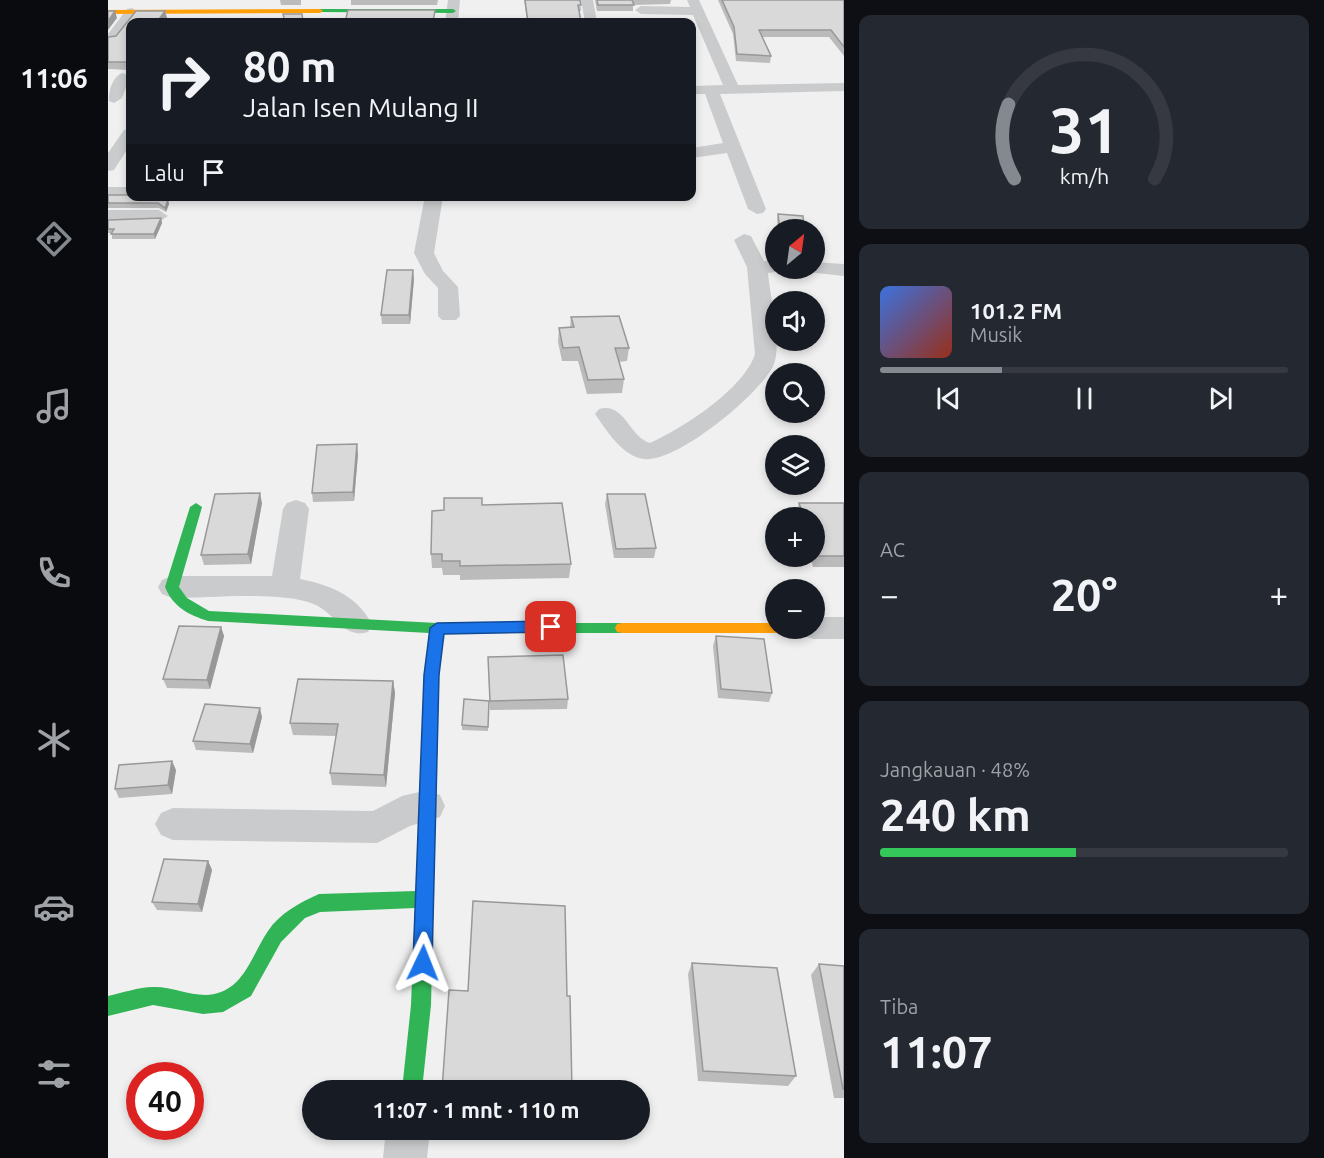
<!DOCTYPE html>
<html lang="id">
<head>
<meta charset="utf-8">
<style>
	body { margin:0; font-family:Ubuntu,sans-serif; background:#242831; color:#f1f3f6; height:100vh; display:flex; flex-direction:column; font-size:22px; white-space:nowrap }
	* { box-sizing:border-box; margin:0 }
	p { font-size:20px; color:#9ea1a6 }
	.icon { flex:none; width:33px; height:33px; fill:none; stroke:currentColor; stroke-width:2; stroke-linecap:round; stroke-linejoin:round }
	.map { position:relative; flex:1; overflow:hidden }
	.side { display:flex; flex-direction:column; gap:15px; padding:15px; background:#0d0f14; width:480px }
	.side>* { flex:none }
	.banner { position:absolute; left:18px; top:18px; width:570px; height:183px; border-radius:12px; box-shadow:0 3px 9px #0003; background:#171b24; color:#f1f3f6; overflow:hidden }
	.needle { width:39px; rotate:29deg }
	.buttons { position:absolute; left:657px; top:219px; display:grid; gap:12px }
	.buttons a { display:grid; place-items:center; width:60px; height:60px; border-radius:50%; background:#171b24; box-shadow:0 3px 9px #0003; font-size:30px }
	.speed { position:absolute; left:18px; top:1062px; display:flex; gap:12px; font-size:30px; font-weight:700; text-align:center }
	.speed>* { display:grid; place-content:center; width:78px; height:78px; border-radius:50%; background:#171b24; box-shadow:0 3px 9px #0003; line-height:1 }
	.speed .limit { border:9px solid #d22; background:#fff; color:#111 }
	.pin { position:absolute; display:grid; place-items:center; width:51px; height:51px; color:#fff; margin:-26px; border-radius:12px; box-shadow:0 3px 9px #0006 }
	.me { position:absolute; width:66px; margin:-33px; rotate:2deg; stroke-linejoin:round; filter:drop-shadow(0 0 4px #0008) }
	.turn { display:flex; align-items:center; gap:21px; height:126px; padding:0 18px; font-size:27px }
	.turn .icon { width:78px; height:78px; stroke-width:2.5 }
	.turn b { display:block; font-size:42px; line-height:51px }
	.then { display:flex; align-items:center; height:57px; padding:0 18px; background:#0003; gap:12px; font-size:22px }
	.big { font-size:45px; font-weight:700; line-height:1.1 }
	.side .tile { flex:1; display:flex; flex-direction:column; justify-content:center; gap:9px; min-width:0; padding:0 21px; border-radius:12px; background:#242831 }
	.side .dial { align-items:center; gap:0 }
	.dial svg { height:156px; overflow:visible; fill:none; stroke:#363941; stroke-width:7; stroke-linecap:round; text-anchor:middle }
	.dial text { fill:#f1f3f6; stroke:none }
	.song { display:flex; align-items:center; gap:18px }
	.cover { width:72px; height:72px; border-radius:9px; background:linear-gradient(135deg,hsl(220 70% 55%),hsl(10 70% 35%)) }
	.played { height:6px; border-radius:3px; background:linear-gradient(90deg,#83898f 30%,#363941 30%) }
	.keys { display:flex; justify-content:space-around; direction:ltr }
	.heat { display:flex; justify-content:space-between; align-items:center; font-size:33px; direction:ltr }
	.charge { height:9px; border-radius:4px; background:linear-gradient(90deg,#34c759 48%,#363941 0) }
	.trip { position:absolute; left:194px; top:1080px; width:348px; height:60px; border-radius:30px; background:#171b24; box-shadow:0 3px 9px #0003; font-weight:700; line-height:60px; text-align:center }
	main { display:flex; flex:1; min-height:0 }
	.dock { display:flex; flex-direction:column; width:108px; justify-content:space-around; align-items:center; background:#090b0e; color:#9ea1a6 }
	.dock .icon { width:42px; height:42px }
	.dock .active { color:#83898f }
	.dock b { font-size:27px; color:#f1f3f6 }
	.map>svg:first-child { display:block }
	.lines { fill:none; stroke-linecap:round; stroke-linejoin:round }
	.street { fill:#cacbcd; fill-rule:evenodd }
	.fast { fill:#30b455; fill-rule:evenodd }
	.slow { fill:#ff9f0a; fill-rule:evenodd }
	.wall { fill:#bbb }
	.shaded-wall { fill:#989899 }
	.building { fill:#d9d9da; stroke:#989899; stroke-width:1.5 }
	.route { fill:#1a73e8; stroke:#114b97; stroke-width:1.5 }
</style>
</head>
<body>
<main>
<nav class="dock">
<b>11:06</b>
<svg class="icon active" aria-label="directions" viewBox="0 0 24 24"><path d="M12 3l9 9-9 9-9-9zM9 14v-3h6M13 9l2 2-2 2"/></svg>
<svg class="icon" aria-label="music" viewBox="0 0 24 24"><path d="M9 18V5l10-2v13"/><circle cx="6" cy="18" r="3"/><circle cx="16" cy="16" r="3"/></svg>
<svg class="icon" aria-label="phone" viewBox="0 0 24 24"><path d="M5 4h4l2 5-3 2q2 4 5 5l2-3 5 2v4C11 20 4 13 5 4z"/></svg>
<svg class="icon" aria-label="climate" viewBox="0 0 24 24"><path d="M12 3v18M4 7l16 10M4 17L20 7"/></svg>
<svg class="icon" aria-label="car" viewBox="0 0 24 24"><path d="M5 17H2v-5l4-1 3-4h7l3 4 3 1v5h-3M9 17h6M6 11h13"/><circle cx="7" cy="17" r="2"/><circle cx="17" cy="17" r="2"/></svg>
<svg class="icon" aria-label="filters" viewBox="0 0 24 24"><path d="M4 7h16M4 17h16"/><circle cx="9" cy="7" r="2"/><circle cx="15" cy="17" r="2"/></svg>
</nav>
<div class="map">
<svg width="736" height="1158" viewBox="0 0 736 1158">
	<rect width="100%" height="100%" fill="#f0f0f0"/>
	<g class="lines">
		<path class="street" d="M340,0H352L350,22H337Z
			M473,0H485L489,22H477Z
			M579,0H591L630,85L736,83V91L612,94L658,209L655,213L649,214L640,209L619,153L584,158V148L615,143L597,94H584V86L615,85L585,15L533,14L527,10L533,6L582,7Z
			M24,8L30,12L29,15L8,42H0V34L19,9Z
			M15,73L22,77L14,98L6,103L1,101C0,92 5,75 15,73Z
			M22,128V145L6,170L0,171V153L16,130Z
			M0,187H22V196H25L0,197Z
			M317,196H335L326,253L335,271L350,287L352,316L348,320H334L330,316V288L317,274L306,253Z
			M0,210H51L60,216L51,222H0Z
			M636,234L643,236L656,261H668V268H677L675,271L660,273C662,296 674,343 666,364C655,392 568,464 536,459C514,456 499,431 487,414L491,409C517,402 521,437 542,443C575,428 636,389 647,354L639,267L626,240Z
			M706,262L736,264V276L699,272L696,268H706Z
			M188,500L197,503L201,509L192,579C223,585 249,596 264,624L260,632C235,640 227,611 203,603C168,591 102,598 64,598L54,594L50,587L54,580L64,576H164L175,509L179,503Z
			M706,617H736V639H706L695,636L691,628H706Z
			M320,790L332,795L337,806L332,817L302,826L269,843L65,840L53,835L47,824L53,813L65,808L265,811L294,796Z
			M278,1130H322L319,1158H275Z"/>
		<path class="fast" d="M212,9H345L348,11L345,13L210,12Z
			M88,503L94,507L71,587L79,598L101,611L329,623H514L519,624L521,628L519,632L514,633H336L331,675L323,1005L314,1090H294L303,1005L307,908L212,912L197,918L173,942L143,996L115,1012L95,1014L45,1005L0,1016V996C14,993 31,987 45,987C67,986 91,1001 113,992C138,983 146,951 160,931C172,913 191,903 211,894L308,891L317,675L321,633L100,621C81,615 65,607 57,587L82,507Z"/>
		<path class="slow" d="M0,10L212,9L215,11L212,13L0,14Z
			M514,623H668V628H675L668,633H514L509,632L507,628L509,624Z"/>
	</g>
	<path class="wall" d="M172,0H193V5H173Z
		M243,0H330L329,5H243Z
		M416,0H472L473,11H471L473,22H419Z
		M487,0H563L562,4L525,5V11H489Z
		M607,0H736V56L721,37H654L663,56L662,63L628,61L625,34L610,0Z
		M28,11H57L59,18L56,22H22V70L0,69V37L8,36Z
		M0,195L22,196H52V200H60L61,204L58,212L51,208H0Z
		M670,214L696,230H670L669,219Z
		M53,218L54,223L47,239H4V233H0V220Z
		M306,279L302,324H274L273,315Z
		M463,317L521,348L519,361L511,362L516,379L514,393L479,394L470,361H454L450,342L451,328H462Z
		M250,454L246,501L205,502L204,493Z
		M499,494L548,548L546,558H506L497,504Z
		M154,503L143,564L96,565L93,555Z
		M691,503H736V567H705L702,556H706V518H689L688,514Z
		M374,505L463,564L461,578L352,580V575H335L334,568H324L323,554L336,510Z
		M113,627L116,636L102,689L59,688L55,679Z
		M608,636L664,693L661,702L610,698L605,646Z
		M380,657L460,699L459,709L382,710Z
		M285,681L287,693L278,787L224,785L222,773L228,736L185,735L182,723Z
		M381,701L380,731L354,730V725Z
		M154,717L145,753L88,750L85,741Z
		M68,770L64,794L11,798L7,789Z
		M100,861L104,870L94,912L49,910L44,902Z
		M584,963L688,1076L680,1086L590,1081L580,974Z
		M711,964L736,966V1098H726L703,975Z"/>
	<path class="shaded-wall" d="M7,11L9,18L0,30V21Z
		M57,11L59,18L56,22H49Z
		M60,200L61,204L58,212L57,208Z
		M53,218L54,223L47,239L46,234Z
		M305,270L306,279L302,324L301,315Z
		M249,444L250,454L246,501L245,492Z
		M152,493L154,503L143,564L140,554Z
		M113,627L116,636L102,689L99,680Z
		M285,681L287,693L278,787L276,775Z
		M152,708L154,717L145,753L142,744Z
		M64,761L68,770L64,794L60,785Z
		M100,861L104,870L94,912L90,904Z"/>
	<path class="building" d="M417,0H472L473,5H470L473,22H420Z
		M489,0H524L526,5H490Z
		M614,0H736V47L723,30H651L663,56L629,54L626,27Z
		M240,10H327L325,22H237Z
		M0,11H7L0,21Z
		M28,11H57L49,22H22V62H0V37L8,36Z
		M175,14H194L195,22H177Z
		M0,195H22V196H51L49,200H60L57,208L50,203H0Z
		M670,214L695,216L696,230H672Z
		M53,218L46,234H3L6,229H0V220Z
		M279,270H305L301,315H273Z
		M511,316L521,348H507L516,379L480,380L471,347L455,348L451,328L466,327L463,317Z
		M249,444L245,492L204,493L209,445Z
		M152,493L140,554L93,555L107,494Z
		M499,494H537L548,548L508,549Z
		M336,498H374V505L454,503L463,564L352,566V561H334V554H323L324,511L336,510Z
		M691,503H736V556H709L706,547V518H696Z
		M71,626L113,627L99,680L55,679Z
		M608,636L656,639L664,693L613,689Z
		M455,655L460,699L382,701L380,657Z
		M190,679L285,681L276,775L222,773L230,724L182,723Z
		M356,699L381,701L380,727L354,725Z
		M97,704L152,708L142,744L85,741Z
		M64,761L60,785L7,789L11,765Z
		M56,859L100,861L90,904L44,902Z
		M365,901L457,906L459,996H462L464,1090H334L341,990L360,991Z
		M584,963L669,968L688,1076L595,1071Z
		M711,964L736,966V1089H735Z"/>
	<path class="route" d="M443,621L450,627L443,632L336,634L331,675L324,963L321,969L315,972L308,969L305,963L316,675L322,628L329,623Z"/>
</svg>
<div class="buttons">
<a><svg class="needle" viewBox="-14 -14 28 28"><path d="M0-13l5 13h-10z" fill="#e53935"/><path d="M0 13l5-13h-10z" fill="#9ea1a6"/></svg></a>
<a><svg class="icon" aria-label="sound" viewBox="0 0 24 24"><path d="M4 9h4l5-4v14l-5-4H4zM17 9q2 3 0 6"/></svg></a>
<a><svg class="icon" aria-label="search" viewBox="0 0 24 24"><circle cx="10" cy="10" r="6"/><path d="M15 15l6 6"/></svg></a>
<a><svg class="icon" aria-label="layers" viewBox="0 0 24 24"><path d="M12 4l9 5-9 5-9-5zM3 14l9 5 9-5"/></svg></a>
<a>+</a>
<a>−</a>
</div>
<div class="speed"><div class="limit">40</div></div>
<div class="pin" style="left:443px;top:627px;background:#d93025"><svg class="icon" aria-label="arrive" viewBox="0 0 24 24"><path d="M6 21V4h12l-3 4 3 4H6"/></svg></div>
<svg class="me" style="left:315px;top:963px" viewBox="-20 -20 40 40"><path d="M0-17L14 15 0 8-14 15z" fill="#1a73e8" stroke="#fff" stroke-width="4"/></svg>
<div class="trip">11:07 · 1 mnt · 110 m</div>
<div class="banner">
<div class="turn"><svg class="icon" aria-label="right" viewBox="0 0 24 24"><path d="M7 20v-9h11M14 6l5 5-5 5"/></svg><div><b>80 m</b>Jalan Isen Mulang II</div></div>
<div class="then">Lalu<svg class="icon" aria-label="arrive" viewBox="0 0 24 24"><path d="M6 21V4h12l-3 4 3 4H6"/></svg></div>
</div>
</div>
<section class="side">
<div class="tile dial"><svg viewBox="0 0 100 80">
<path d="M14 69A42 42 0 1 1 86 69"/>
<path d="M14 69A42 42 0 0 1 11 31" stroke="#83898f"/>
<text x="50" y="56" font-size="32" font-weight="700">31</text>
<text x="50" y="72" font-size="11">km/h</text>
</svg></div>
<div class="tile">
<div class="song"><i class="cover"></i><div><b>101.2 FM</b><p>Musik</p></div></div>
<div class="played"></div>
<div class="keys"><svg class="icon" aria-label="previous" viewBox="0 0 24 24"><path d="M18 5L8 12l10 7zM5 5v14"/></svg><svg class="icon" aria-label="pause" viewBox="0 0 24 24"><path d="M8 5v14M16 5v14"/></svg><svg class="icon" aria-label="next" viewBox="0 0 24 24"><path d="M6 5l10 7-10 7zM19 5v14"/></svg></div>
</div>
<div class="tile"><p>AC</p>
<div class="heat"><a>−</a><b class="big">20°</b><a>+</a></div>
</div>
<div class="tile"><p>Jangkauan · 48%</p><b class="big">240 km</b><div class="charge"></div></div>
<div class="tile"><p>Tiba</p><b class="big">11:07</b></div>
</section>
</main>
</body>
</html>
